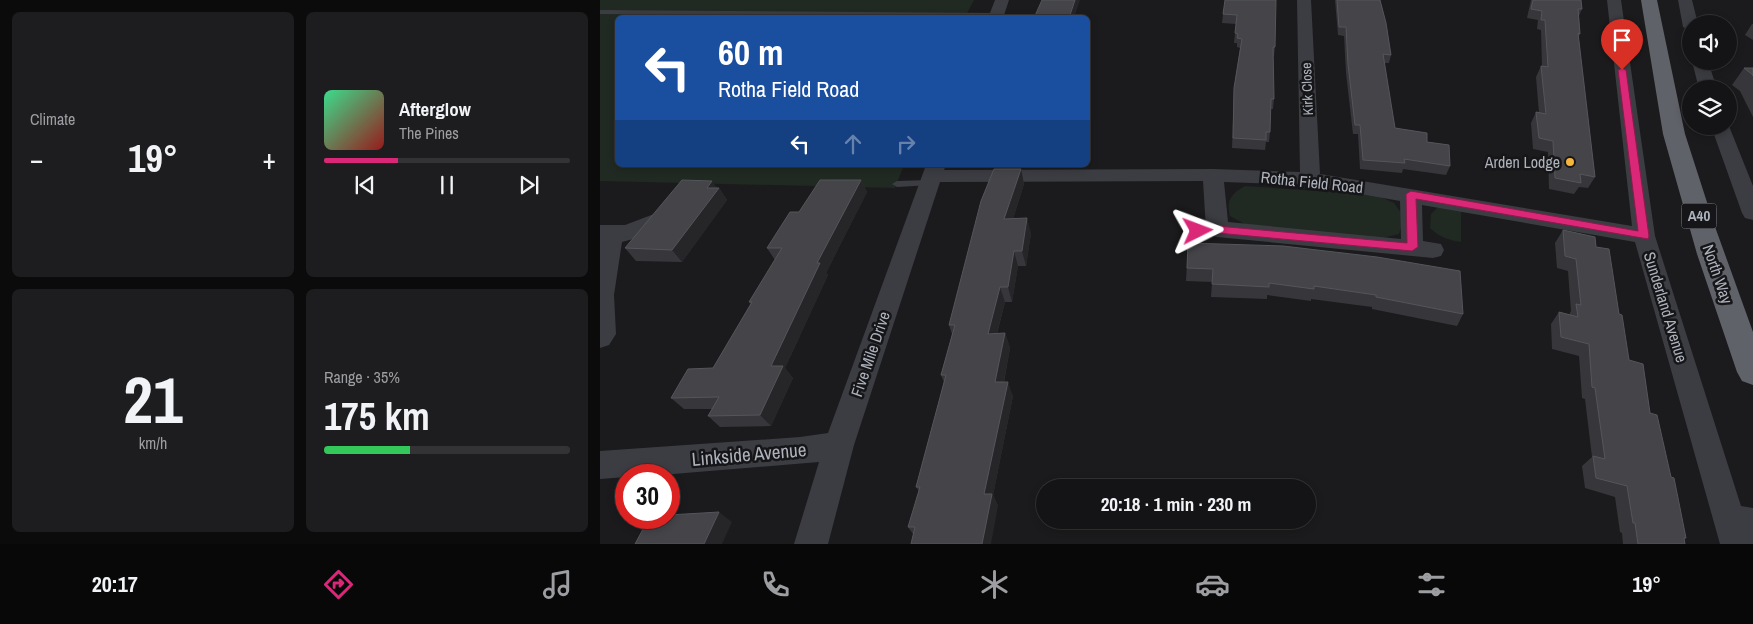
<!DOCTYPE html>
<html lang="en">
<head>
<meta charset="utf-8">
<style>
	body { margin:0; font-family:"Archivo Narrow",sans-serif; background:#1d1d1f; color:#f1f3f6; height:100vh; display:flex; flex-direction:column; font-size:19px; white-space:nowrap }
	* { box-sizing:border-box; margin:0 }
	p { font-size:16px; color:#9d9ea1 }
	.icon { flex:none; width:28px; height:28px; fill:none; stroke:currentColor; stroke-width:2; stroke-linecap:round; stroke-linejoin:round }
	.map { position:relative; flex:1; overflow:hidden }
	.drawer { display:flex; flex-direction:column; gap:12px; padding:12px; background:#0b0b0c; width:600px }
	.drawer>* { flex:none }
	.banner { position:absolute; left:15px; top:15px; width:475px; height:152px; border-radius:8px; box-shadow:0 2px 8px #0003,0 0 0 1px #333335; background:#1a4fa0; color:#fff; overflow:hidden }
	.fabs { position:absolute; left:1082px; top:15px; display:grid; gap:10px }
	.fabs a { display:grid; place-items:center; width:55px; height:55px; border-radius:50%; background:#141416; box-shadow:0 2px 8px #0003,0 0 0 1px #333335; font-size:25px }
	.speed { position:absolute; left:15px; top:464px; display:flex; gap:10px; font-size:25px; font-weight:700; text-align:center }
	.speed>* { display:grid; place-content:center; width:65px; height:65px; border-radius:50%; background:#141416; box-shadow:0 2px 8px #0003,0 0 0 1px #333335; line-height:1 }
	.speed .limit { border:8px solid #d22; background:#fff; color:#111 }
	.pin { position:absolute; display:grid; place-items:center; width:42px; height:42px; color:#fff; margin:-51px -21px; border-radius:50% 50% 50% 0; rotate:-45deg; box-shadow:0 0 5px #0007 }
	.pin .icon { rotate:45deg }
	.me { position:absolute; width:55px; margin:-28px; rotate:87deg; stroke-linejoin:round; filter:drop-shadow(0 0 4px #0008) }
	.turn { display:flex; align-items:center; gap:18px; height:105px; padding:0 20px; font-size:22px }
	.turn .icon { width:65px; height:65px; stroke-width:2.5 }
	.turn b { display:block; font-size:35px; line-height:42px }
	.lanes { display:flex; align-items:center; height:48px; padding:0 20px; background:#0003; justify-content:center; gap:25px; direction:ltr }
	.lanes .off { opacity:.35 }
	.big { font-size:38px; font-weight:700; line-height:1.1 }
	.drawer .tile { flex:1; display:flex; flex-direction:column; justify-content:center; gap:8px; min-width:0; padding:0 18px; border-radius:8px; background:#1d1d1f }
	.drawer .dial { align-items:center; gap:0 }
	.dial b { font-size:65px; line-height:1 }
	.song { display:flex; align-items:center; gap:15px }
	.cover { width:60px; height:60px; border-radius:8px; background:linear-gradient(135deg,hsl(150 70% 55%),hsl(0 70% 35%)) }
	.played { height:5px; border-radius:2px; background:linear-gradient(90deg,#db2777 30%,#333335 30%) }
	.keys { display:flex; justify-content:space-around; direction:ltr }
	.heat { display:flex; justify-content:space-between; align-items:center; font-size:28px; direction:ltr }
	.charge { height:8px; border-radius:4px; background:linear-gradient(90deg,#34c759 35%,#333335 0) }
	.drawer .tiles { flex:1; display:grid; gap:12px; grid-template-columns:repeat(2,1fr) }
	.trip { position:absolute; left:436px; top:479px; width:280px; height:50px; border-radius:25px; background:#141416; box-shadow:0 2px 8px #0003,0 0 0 1px #333335; font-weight:700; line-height:50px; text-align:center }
	.dock { display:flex; height:80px; justify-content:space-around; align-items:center; background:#080809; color:#9d9ea1 }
	.dock .icon { width:35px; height:35px }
	.dock .active { color:#db2777 }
	.dock b { font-size:22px; color:#f1f3f6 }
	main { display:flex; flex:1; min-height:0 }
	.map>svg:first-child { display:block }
	.green { fill:#202922 }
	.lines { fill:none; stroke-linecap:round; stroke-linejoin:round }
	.service { fill:#3c3d42; fill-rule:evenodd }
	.minor { fill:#3c3d42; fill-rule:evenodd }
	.trunk { fill:#60626a; fill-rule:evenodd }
	.wall { fill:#37373b }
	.shaded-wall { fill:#262629 }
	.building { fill:#444449; stroke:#54565b }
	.route { fill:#db2777; stroke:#8e194d }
	.poi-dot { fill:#f5b63b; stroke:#161618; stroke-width:2 }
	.labels { text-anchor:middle; stroke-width:5; stroke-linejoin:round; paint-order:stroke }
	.far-street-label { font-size:14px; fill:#adb2bd; stroke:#161618 }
	.shield { fill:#161618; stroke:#80838c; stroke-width:1 }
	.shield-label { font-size:15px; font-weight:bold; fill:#adb2bd }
	.poi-label { font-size:16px; fill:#adb2bd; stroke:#161618; text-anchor:end }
	.street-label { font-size:16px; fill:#adb2bd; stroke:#161618 }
	.near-street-label { font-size:19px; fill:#adb2bd; stroke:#161618 }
</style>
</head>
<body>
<main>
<section class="drawer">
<div class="tiles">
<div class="tile"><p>Climate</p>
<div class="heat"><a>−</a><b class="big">19°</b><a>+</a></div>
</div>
<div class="tile">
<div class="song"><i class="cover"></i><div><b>Afterglow</b><p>The Pines</p></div></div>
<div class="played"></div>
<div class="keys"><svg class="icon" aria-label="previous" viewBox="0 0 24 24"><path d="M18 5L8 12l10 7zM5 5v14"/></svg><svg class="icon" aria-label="pause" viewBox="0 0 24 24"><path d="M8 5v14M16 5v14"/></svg><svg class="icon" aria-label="next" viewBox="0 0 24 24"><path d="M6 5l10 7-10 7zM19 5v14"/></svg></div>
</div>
<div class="tile dial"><b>21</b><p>km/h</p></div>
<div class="tile"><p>Range · 35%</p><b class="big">175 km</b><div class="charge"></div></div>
</div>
</section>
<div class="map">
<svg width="1153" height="544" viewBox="0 0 1153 544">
	<rect width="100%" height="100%" fill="#1b1b1d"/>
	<path class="green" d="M0,0H374L365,17L18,18V165H304L295,188L0,181Z
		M645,186L776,195L794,203L804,217L799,234L783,238L648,226L630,216C626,200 631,194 645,186Z
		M847,207L861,208V242C848,240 839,237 830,228L831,214L837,208Z"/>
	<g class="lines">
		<path class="service" d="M0,10L396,13L399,15L396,17L0,14Z
			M329,180L332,181L334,183L332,185L297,187L292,184L297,181Z"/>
		<path class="minor" d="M395,0H409L403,18H388Z
			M697,0H711L720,174L1032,226L1007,0H1021L1055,236L1141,506L1153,508V544H1120L1035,242L822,205L823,241L841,244L844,250L841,256L833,258L617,237L609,234L606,229L603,181L340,182L254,445L228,544H194L219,462L61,475H26V477L0,479V451L200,437L228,433L326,165H346L344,170L613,169L700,172ZM624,182L710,185L800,201L801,239L628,222Z
			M1078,0H1092L1098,24H1091V31L1083,27Z
			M1092,61H1108L1117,89H1099Z
			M1111,126H1129L1153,186V220L1145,218L1142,213Z
			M54,214L62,216L65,221C57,234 36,238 22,242L14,295L16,334L9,345L0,348V225H25Z"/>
		<path class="trunk" d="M1041,0H1057L1085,134L1114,224L1153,332V385L1142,381L1137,372L1097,254L1063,134Z"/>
	</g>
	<path class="wall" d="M625,0L675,47L674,56H673L674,99L673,109H670V132L669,142H666L665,150L632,148L634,88L640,48L637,47V43H634L636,24L622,23L623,14Z
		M735,0H780L791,55L789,63H784L795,128L827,142L850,166L846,175L803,169L802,173L760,169L758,134H753L746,73L744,36L738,35Z
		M931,0H981L982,9L979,16L980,34L978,38L995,177L988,188L979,187L974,194L949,189L948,152L933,149L931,123L936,112L939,113L936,77L941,66L942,67L941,30L937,29L938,20L927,18Z
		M1152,24H1153V40L1145,35Z
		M1144,68H1153V117L1140,91L1132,85Z
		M403,165H430L429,168H404Z
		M421,169L424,184L413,219L431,233L426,266H418L412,302H405L397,334L405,333L410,348L404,382L413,396L393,495L398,506L313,534L308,527L319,491L316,487L344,382L341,375L352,334L349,325Z
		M261,180L267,192L226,273L228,275L185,368L193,378L171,426L120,427L108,416L113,409H84L71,398L113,368L151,304L149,302L175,260L167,248Z
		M117,188H119L127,200L82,262L36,261L25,248Z
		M963,230L996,247L1019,314L1029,360L1050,413L1071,477L1086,538L1084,539L1085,544H1023L1022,533L1020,532L1015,497L985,488L982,466L992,457L985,399L982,398L979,356L952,349L951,324L959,312L969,315L971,311L968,271L957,268L955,243Z
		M588,243L863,314L857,326L772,309V307L711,299V301L667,295V299L611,297L612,282L586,281Z"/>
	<path class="shaded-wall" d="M475,0H480L474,18H469Z
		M421,169L424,184L408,234L404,219Z
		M261,180L267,192L226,273L228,275L185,368L193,378L171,426L160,415L171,366L217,263Z
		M112,181L118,189L119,188L127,200L82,262L72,250L107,188Z
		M427,218L431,233L426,266L422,251Z
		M414,251L418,266L412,302L408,287Z
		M400,287L405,302L393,348L388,334Z
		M405,333L410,348L401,396L395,382Z
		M408,382L413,396L393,495L398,506L391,544H382L384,494Z
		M119,512L132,522L122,544H104Z"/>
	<path class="building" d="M442,0H475L469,18H434Z
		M625,0H676L675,47H673L674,99H671L670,132H666V140L633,138L634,88L642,39L637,38L638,34L635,33L637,15L623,14Z
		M737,0H780L786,23L791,55L783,54L795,128L827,133V142L849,145L850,166L804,159L805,163L763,160L760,125H755L748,64L746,27H739Z
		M933,0H981L982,9H978L980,34L978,33L995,177L980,174L981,183L955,178L953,141L939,138L936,112L946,114L941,66L948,67L945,20H941L942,11L931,9Z
		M1144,68H1153V76V75Z
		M394,169H421L404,219L427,218L422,251H414L408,287H400L388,334L405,333L395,382H408L384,494H392L382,544H311L315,527H308L320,487H316L346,375H341L355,325H349L381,201Z
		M82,180L112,181L107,188H119L72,250L25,248Z
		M220,180H261L217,263H220L171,366H183L160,415L108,416L119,397L71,398L88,369L113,368L152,302H149L182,248H167L190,212H199Z
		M963,230L995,237L996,247L1009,249L1019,314L1022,315L1029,360L1043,364L1050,413L1057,415L1071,477L1074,478L1086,538H1084L1085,544H1038L1035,523H1033L1027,486L996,478L993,456L1005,459L995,388L992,387L989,344L961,337L959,312L978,317L976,304L981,305L976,259L965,256Z
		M588,243L683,246L777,257L860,271L863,314L776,297V295L714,286V289L669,283V287L612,284L613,269L587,268Z
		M119,512L104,544H35L49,518H69V515Z"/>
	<path class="route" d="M1022,68L1026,70L1049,236L1048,239L816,199L818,247L812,251L617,233L598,235L593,231L598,227L617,226L807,243L806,194L811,191L1038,231L1018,70Z"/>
	<circle class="poi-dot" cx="970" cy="162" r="5"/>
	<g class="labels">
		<g class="far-street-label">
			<text transform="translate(707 89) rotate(-92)" y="5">Kirk Close</text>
		</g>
		<rect class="shield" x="1081.5" y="203.5" width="35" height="25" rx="4"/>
		<g class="shield-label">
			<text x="1099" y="221">A40</text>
		</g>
		<g class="poi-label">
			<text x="960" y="168">Arden Lodge</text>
		</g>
		<g class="street-label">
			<text transform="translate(712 182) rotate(6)" y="6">Rotha Field Road</text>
			<text transform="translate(1118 274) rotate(71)" y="6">North Way</text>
			<text transform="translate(1066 307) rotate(73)" y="6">Sunderland Avenue</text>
			<text transform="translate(270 354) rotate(-71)" y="6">Five Mile Drive</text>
		</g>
		<g class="near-street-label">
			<text transform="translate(149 454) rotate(-5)" y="7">Linkside Avenue</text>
		</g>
	</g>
</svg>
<div class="fabs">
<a><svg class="icon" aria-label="sound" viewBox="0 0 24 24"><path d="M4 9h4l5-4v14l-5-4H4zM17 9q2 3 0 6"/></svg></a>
<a><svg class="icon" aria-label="layers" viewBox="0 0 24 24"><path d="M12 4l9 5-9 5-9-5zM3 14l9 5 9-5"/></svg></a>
</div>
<div class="speed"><div class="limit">30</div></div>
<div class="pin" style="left:1022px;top:70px;background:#d93025"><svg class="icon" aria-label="arrive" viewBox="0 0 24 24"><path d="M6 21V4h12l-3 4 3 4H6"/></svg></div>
<svg class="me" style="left:598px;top:231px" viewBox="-20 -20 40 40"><path d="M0-17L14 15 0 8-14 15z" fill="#db2777" stroke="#fff" stroke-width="4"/></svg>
<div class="trip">20:18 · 1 min · 230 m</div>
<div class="banner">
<div class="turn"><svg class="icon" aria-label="left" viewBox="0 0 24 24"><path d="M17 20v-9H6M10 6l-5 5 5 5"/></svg><div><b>60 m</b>Rotha Field Road</div></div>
<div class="lanes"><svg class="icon" aria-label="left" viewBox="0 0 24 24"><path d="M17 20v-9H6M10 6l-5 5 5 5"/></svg><svg class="icon off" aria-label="ahead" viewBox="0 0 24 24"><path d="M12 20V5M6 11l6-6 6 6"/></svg><svg class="icon off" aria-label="right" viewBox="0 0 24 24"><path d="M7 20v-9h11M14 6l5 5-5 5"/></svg></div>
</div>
</div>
</main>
<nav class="dock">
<b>20:17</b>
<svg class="icon active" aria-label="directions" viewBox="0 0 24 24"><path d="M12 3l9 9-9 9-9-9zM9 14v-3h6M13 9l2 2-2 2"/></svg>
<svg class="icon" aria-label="music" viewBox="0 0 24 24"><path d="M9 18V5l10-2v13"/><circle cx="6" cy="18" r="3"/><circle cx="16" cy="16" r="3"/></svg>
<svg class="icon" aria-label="phone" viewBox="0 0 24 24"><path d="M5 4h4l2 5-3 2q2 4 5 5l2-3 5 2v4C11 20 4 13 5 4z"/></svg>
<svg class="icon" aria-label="climate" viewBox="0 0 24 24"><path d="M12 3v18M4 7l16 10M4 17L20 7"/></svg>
<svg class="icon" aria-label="car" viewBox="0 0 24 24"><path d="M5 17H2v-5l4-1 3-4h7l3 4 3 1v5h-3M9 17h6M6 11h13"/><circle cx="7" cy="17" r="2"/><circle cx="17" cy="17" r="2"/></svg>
<svg class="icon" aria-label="filters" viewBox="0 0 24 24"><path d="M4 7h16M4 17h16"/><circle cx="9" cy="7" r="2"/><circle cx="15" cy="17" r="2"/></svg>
<b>19°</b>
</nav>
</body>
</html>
